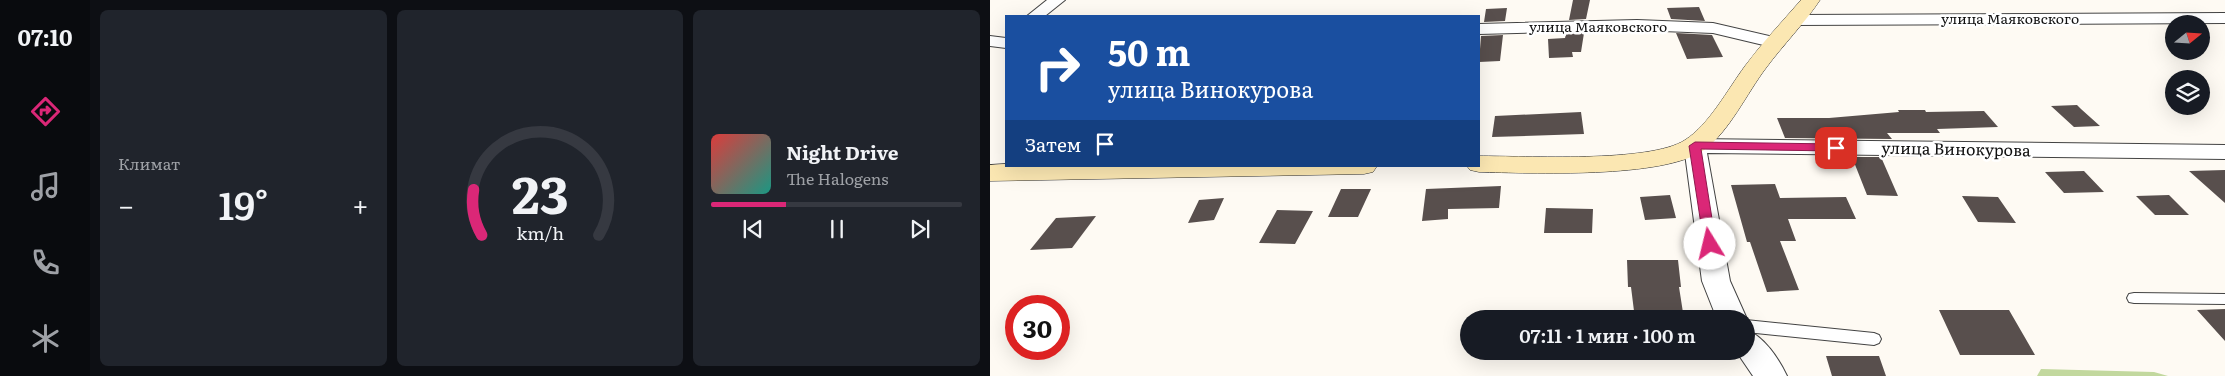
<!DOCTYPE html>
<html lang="ru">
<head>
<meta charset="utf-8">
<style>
	body { margin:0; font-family:Literata,serif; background:#20242c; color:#f1f3f6; height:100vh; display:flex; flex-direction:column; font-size:19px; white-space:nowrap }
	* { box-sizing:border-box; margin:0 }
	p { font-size:16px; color:#9ea1a6 }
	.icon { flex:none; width:28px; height:28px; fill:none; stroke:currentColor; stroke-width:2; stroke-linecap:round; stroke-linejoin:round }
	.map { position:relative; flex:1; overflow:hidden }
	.details { display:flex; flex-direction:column; gap:10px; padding:10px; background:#0d0f14; width:900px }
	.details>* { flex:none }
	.hud { position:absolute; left:15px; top:15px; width:475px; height:152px; border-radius:0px; box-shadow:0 5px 20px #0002; background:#1a4fa0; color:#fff; overflow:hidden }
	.needle { width:32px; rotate:72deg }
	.controls { position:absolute; left:1175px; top:15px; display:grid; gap:10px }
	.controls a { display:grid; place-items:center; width:45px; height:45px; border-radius:50%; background:#171b24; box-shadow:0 5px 20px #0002; font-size:25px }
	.speed { position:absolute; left:15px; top:295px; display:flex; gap:10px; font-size:25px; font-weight:700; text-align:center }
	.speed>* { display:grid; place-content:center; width:65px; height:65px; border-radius:50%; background:#171b24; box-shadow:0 5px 20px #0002; line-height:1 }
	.speed .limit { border:8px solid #d22; background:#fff; color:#111 }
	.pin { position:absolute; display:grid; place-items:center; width:42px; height:42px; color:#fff; margin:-21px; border-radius:10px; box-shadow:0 2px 8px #0006 }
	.me { position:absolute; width:55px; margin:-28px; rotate:351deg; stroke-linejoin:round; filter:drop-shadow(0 0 4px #0008) }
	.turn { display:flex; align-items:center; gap:18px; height:105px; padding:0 20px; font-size:22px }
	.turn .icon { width:65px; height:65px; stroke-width:2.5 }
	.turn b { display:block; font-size:35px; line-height:42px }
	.then { display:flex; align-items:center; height:48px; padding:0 20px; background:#0003; gap:10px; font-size:19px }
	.big { font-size:38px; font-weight:600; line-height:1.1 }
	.details .widget { flex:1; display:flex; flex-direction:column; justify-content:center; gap:8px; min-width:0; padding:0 18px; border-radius:8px; background:#20242c }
	.details .dial { align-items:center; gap:0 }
	.dial svg { height:130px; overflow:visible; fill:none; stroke:#363941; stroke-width:7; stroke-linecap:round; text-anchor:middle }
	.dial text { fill:#f1f3f6; stroke:none }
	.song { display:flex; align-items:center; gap:15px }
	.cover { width:60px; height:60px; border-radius:8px; background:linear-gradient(135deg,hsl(0 70% 55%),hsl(170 70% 35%)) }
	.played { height:5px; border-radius:2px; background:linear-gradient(90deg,#db2777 30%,#363941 30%) }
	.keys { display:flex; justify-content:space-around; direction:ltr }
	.heat { display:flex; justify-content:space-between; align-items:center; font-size:28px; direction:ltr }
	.details .tiles { flex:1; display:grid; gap:10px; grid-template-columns:repeat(3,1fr) }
	.trip { position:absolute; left:470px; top:310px; width:295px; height:50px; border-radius:25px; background:#171b24; box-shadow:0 5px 20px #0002; font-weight:600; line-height:50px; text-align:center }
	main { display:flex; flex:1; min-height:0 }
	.tabs { display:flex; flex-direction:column; width:90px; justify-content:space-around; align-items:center; background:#090b0e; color:#9ea1a6 }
	.tabs .icon { width:35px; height:35px }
	.tabs .selected { color:#db2777 }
	.tabs b { font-size:22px; color:#f1f3f6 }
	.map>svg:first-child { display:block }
	.forest { fill:#c2d89e }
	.building { fill:#584f4d }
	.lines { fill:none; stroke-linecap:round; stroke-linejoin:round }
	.service-casing { stroke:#434343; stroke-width:2 }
	.minor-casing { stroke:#434343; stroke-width:2 }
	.secondary-casing { stroke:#323232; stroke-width:1 }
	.service { fill:#fff; fill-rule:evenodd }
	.minor { fill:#fff; fill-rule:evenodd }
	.secondary { fill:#fbe7b2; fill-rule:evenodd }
	.route { fill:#db2777; stroke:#8e194d }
	.labels { text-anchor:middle; stroke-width:5; stroke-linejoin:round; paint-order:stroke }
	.far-street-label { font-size:14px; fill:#101010; stroke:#fff }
	.street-label { font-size:16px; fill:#101010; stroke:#fff }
</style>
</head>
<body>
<main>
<nav class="tabs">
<b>07:10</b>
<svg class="icon selected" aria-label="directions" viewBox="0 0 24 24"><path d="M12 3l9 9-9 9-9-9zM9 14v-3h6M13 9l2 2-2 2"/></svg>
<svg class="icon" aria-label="music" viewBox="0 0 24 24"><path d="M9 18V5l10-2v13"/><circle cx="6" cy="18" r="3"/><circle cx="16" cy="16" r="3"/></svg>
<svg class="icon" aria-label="phone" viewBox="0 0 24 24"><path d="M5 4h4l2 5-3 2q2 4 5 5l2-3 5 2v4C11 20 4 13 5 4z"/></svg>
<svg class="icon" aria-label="climate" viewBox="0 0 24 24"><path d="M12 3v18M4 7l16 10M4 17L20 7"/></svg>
</nav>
<section class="details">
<div class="tiles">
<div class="widget"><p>Климат</p>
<div class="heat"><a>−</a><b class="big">19°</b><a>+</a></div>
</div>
<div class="widget dial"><svg viewBox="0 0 100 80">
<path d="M14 69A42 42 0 1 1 86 69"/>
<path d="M14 69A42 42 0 0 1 9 41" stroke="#db2777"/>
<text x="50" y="56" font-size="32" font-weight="700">23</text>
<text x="50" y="72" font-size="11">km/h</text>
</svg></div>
<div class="widget">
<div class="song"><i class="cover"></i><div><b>Night Drive</b><p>The Halogens</p></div></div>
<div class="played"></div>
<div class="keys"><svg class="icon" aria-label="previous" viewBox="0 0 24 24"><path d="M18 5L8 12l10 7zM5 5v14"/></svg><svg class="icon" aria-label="pause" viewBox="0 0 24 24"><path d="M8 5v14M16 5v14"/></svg><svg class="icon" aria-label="next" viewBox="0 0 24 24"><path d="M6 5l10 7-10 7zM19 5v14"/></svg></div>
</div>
</div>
</section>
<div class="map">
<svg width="1235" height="376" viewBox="0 0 1235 376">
	<rect width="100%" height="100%" fill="#fefaf3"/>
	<path class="forest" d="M1051,369L1164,372L1178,376H1047Z"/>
	<path class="building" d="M583,0H600L596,19L579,20Z
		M709,7L715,21L681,19L677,8Z
		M517,8L515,21L494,22L496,9Z
		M594,33L591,52H582L583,57L559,58L558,39L575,38L576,34Z
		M686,33L722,35L733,57L697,59Z
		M513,35L510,61L489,62L491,36Z
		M1087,105L1091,109L1110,126L1084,127L1061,106Z
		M908,110H935L936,112L994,111L1008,127L947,129L950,133H897L902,139L795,138L787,118H839L909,112Z
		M591,112L594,134L502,137L505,116Z
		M862,157H891L908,196L877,195Z
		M1235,170V203L1199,171Z
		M1094,171L1114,192L1074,193L1055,172Z
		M785,184L790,198L856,197L866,219H798L806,241H790L809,290L777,292L760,242H757L741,185Z
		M511,186L509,208L458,209V219L432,221L436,189Z
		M351,189H381L368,217H338Z
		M680,195L686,218L655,220L650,197Z
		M1179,195L1199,215H1165L1146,196Z
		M972,196L1008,197L1026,223L988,222Z
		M234,198L224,220L198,223L209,200Z
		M556,208L603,209L602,233H554Z
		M287,210L323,211L305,244L269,243Z
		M106,216L82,248L40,250L66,218Z
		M637,260H688L691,287H689L694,319H645L641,287H638Z
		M1235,309V341L1207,310Z
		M949,310H1019L1045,355H970Z
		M836,356H889L896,376H842Z"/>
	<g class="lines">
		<g class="service-casing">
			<path id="service" d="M1144,293L1235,294V304L1144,303L1139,302L1137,298L1139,294Z
				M756,320L884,333L889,335L891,339L889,343L884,345L756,332Z"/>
		</g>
		<g class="minor-casing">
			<path id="minor" d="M57,0H75L55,16H37Z
				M1235,13V23L805,25L799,24L797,20L799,16L805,15Z
				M647,20L723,23L792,39L795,43L792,47L786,48L723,33L647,30L489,34V24Z
				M0,36L16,38V48L0,46Z
				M705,139L1235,145V159L717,153L740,281L757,319H727L712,281L694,146L697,141Z
				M756,330C774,336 789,359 797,376H763L746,351H756Z"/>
		</g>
		<g class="secondary-casing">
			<path id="secondary" d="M811,0H830C814,24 793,45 776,68C757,93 739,132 714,150C674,179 540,173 489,172L480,170L477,166H489V156C535,156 660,163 695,140C719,125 738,89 755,66C772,43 792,22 811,0Z
				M16,164V166H387L383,172L374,174L0,181V165Z"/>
		</g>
		<use href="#service" class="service"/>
		<use href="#minor" class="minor"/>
		<use href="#secondary" class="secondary"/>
	</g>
	<path class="route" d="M705,142L846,144L851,148L846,151L711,149L726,244L720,249L714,244L699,146Z"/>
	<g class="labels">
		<g class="far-street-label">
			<text x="1020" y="24">улица Маяковского</text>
			<text x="608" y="32">улица Маяковского</text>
		</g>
		<g class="street-label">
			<text transform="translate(966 149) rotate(1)" y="6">улица Винокурова</text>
		</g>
	</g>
</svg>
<div class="controls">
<a><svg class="needle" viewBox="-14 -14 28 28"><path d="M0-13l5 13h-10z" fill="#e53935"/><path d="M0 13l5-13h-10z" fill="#9ea1a6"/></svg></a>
<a><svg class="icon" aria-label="layers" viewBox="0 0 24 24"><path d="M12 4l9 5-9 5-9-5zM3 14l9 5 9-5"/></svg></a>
</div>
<div class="speed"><div class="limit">30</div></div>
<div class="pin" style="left:846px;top:148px;background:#d93025"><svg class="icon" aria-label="arrive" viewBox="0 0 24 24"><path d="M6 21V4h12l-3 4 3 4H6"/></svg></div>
<svg class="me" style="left:720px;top:244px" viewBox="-20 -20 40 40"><circle r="19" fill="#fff"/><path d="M0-13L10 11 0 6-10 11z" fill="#db2777"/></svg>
<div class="trip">07:11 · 1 мин · 100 m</div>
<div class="hud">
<div class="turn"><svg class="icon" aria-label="right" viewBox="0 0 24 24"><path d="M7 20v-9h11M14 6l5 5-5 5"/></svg><div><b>50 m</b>улица Винокурова</div></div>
<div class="then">Затем<svg class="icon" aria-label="arrive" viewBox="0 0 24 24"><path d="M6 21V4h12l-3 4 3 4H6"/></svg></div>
</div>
</div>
</main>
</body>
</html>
